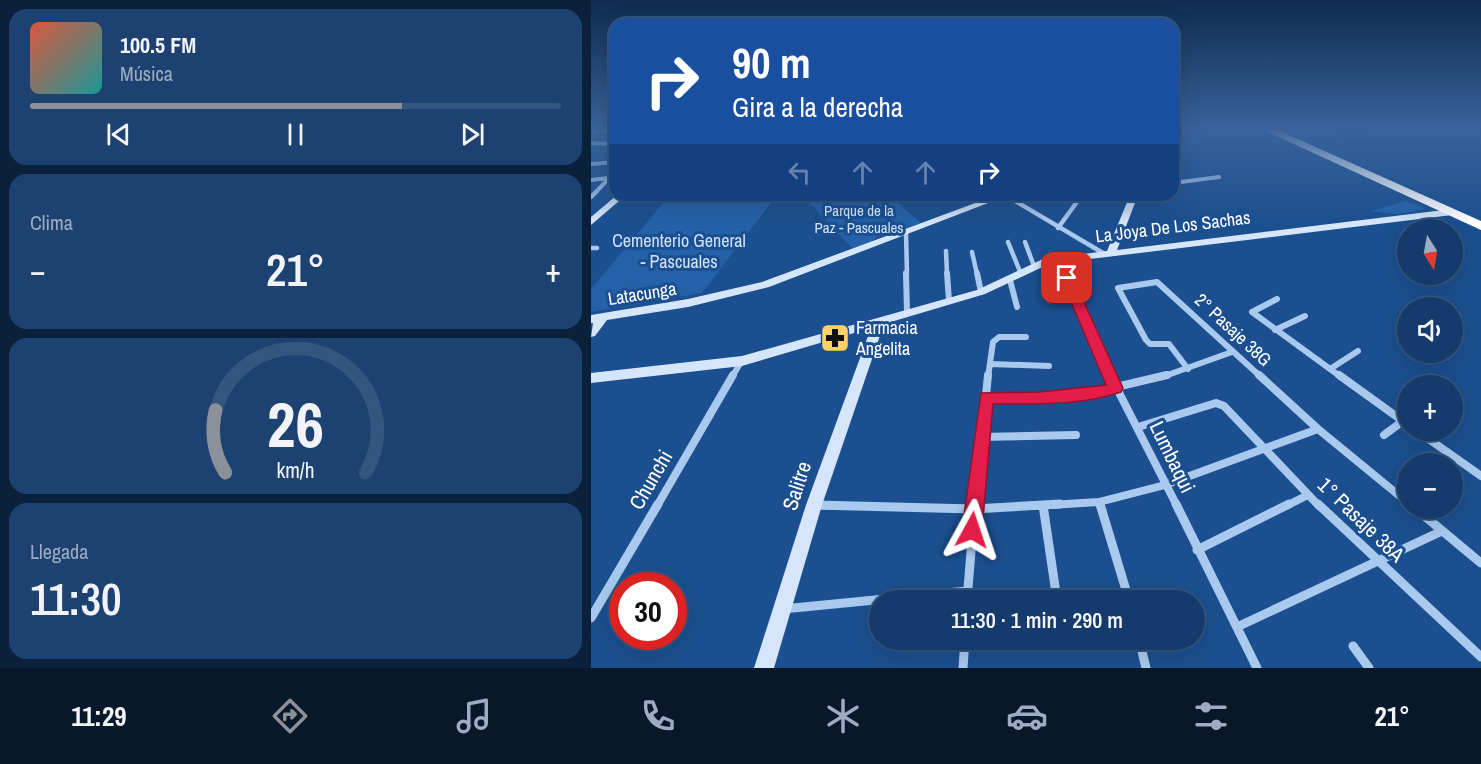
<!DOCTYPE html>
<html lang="es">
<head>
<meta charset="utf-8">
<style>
	body { margin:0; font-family:"Archivo Narrow",sans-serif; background:#1d4271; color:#f1f3f6; height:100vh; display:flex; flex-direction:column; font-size:22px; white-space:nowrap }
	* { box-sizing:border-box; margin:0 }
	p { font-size:20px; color:#9dadc1 }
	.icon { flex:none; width:33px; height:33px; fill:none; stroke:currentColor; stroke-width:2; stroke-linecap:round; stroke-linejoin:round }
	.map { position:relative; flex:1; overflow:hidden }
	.details { display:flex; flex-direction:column; gap:9px; padding:9px; background:#0b203b; width:591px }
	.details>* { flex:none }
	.guide { position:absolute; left:18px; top:18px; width:570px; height:183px; border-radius:18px; box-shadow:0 6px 24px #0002,0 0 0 2px #33557e; background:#1a4fa0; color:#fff; overflow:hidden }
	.needle { width:39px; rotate:169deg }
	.buttons { position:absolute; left:806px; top:219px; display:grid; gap:12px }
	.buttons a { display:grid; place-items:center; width:66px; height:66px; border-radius:50%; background:#143b6b; box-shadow:0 6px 24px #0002,0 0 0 2px #33557e; font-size:30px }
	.speed { position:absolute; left:18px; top:572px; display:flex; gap:12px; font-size:30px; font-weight:700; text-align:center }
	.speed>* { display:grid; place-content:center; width:78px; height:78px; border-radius:50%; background:#143b6b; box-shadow:0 6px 24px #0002,0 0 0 2px #33557e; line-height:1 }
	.speed .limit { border:9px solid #d22; background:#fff; color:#111 }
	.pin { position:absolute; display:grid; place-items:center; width:51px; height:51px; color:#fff; margin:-26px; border-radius:12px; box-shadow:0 3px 9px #0006 }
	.me { position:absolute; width:66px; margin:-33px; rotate:5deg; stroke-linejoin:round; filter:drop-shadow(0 0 4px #0008) }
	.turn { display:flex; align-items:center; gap:21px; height:126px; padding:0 24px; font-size:27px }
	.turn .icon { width:78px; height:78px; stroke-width:2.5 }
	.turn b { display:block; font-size:42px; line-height:51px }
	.lanes { display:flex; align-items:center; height:57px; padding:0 24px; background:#0003; justify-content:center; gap:30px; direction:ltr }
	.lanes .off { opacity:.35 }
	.big { font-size:45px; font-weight:600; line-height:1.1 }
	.details .tile { flex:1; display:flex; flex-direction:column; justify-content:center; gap:9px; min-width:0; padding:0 21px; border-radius:18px; background:#1d4271 }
	.details .dial { align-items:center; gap:0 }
	.dial svg { height:156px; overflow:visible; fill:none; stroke:#33557e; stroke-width:7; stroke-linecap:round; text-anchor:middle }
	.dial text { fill:#f1f3f6; stroke:none }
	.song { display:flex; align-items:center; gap:18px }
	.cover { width:72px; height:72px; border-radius:9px; background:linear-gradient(135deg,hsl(10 70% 55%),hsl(180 70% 35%)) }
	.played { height:6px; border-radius:3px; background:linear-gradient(90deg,#8c9099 70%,#33557e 70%) }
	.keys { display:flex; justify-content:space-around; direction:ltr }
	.heat { display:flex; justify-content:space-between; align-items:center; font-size:33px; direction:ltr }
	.trip { position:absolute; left:278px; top:590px; width:336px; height:60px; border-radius:30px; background:#143b6b; box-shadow:0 6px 24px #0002,0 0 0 2px #33557e; font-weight:600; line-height:60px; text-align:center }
	.dock { display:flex; height:96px; justify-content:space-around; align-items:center; background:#08182b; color:#9dadc1 }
	.dock .icon { width:42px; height:42px }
	.dock .active { color:#8c9099 }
	.dock b { font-size:27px; color:#f1f3f6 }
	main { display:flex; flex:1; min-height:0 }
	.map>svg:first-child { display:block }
	.green { fill:#2461a8 }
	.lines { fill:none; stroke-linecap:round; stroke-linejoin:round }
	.street-far4 { stroke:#a9c9ee; stroke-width:4 }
	.street-far3 { stroke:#a9c9ee; stroke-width:4.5 }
	.street-far2 { stroke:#a9c9ee; stroke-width:6 }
	.street-far1 { stroke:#a9c9ee; stroke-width:8 }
	.street { stroke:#a9c9ee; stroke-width:9 }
	.secondary { fill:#d6e6fa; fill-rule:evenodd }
	.highway { fill:#fff; fill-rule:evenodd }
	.wall { fill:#245895 }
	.shaded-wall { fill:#1d4779 }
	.route { fill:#e11d48; stroke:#92132f; stroke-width:1.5 }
	.labels { text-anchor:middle; stroke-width:6; stroke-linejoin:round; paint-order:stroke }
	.far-park-label { font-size:15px; fill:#cfe3fa; stroke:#1b4f8f }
	.street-label { font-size:18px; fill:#fff; stroke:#1b4f8f }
	.park-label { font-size:18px; fill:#cfe3fa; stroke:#1b4f8f }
	.poi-label { font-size:18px; fill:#fff; stroke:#1b4f8f; text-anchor:start }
	.near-street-label { font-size:21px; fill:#fff; stroke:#1b4f8f }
</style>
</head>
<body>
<main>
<section class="details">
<div class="tile">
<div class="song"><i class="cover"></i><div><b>100.5 FM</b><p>Música</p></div></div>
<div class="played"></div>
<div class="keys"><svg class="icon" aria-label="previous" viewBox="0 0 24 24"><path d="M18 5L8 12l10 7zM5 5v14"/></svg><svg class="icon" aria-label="pause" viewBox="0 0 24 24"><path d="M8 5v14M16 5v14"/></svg><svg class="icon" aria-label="next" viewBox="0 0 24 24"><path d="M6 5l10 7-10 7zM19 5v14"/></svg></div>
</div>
<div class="tile"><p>Clima</p>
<div class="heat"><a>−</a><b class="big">21°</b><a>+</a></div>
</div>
<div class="tile dial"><svg viewBox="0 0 100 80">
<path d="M14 69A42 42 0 1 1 86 69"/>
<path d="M14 69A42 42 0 0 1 9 37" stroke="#8c9099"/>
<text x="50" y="56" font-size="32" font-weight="700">26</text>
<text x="50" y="72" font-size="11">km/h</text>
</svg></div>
<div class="tile"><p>Llegada</p><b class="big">11:30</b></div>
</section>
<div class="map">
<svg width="890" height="668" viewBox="0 0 890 668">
	<rect width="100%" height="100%" fill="#1b4f8f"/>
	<path class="green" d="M79,195H186L111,293L0,312V289Z
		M211,195H298L330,223L288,235L279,243L262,249Z
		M815,201L835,209L805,214L779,211Z"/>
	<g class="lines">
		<path class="street-far4" d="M0,132L24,129
			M0,164L24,162
			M0,180L18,178
			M582,183L628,177
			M4,193L24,172"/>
		<path class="street-far3" d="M414,195L512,253
			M0,197L5,192
			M28,198L56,195
			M467,228L491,195
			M315,233L316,274
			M417,242L430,274
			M434,242L443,266
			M0,248H6
			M355,251L356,274
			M381,252L386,274
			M470,258L476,274"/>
		<path class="street-far2" d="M315,273L316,313
			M356,273L358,301
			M386,273L390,292
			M475,273L520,377
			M419,280L426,307
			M686,299L661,312L750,377
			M684,330L714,316
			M400,364L458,366
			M597,369L578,344H559L555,340L527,288L566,282L670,377
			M739,369L767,351
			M141,377L150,362
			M397,377L402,342L408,337H435
			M571,377L641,352"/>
		<path class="street-far1" d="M519,375L586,506
			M668,375L727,429L816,502
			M748,375L816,424
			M395,398L487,396L576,375
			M805,416L816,408
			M547,427L625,403L633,406L728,506
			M825,430L890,476
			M793,435L812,421
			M389,437L485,435
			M508,502L509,506
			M224,505L251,506
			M66,506L142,375
			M384,506L397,375
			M442,506L508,502L574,485L727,429
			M695,506L717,495"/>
		<path class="street" d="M509,504L538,600
			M585,504L666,668
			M727,504L890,657
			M224,505L383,509L469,504
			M452,505L466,600
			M824,508L890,563
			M606,550L698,504
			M376,600L384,504
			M192,609L376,591
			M0,618L67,504
			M646,627L851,531
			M548,639L555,668
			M762,646L778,668
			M372,668L374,639"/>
		<path class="secondary" d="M0,141L24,142V146L0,145Z
			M26,195H35L0,225V217Z
			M406,195H418L178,287L97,307L16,320L4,336L0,337L2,323H0V315L97,299L171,282Z
			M539,195H547L526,250L861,209L865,212L861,215L458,264L394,294L293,324L231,505L183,668H163L215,505L280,328L151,366L0,383V373L151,356L386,290L452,259L516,251Z"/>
		<path class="highway" d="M668,128H682L890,221V230Z"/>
	</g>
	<path class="wall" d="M732,128H799L740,139L730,135Z"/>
	<path class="shaded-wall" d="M744,128H799L740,139Z"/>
	<linearGradient id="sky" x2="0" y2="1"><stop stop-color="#0f2b4f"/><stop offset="0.58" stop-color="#39639b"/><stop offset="1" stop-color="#39639b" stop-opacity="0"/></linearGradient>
	<rect width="890" height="222" fill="url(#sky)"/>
	<path class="route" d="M476,275L482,278L532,388L530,392C489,406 445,404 402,404L391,530L388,536L381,539L374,536L371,530L390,393L448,392L515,385L470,278Z"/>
	<defs>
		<g id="pharmacy-square" transform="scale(1.5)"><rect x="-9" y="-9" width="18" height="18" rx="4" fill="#ffd166" stroke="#1b4f8f"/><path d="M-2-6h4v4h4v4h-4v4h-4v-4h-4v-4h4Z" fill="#111"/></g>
	</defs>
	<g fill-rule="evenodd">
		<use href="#pharmacy-square" x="244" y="338"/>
	</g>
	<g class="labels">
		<g class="far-park-label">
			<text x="268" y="216">Parque de la<tspan x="268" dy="17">Paz - Pascuales</tspan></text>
		</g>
		<g class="street-label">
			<text transform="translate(582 227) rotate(-7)" y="6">La Joya De Los Sachas</text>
			<text transform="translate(51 294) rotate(-9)" y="6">Latacunga</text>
			<text transform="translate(642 330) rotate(43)" y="6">2° Pasaje 38G</text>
		</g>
		<g class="park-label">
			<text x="88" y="247">Cementerio General<tspan x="88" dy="21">- Pascuales</tspan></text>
		</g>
		<g class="poi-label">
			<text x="265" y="334">Farmacia<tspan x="265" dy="21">Angelita</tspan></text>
		</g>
		<g class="near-street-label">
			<text transform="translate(581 457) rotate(64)" y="7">Lumbaqui</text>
			<text transform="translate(60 480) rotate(-60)" y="7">Chunchi</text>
			<text transform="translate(206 486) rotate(-72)" y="7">Salitre</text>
			<text transform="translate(770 520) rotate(44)" y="7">1° Pasaje 38A</text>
		</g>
	</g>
</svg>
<div class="buttons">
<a><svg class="needle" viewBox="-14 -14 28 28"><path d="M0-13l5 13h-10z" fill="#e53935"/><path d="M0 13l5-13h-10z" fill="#9dadc1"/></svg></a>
<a><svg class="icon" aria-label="sound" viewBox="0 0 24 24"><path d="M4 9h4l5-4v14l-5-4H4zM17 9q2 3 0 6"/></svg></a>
<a>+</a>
<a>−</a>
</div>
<div class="speed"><div class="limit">30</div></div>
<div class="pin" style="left:476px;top:278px;background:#d93025"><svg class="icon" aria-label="arrive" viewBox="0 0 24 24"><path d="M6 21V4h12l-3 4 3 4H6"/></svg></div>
<svg class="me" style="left:381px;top:530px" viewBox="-20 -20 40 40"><path d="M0-17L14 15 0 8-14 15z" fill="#e11d48" stroke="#fff" stroke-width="4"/></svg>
<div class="trip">11:30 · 1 min · 290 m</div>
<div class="guide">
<div class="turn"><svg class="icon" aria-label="right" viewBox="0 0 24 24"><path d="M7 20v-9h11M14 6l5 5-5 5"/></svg><div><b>90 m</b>Gira a la derecha</div></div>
<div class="lanes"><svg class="icon off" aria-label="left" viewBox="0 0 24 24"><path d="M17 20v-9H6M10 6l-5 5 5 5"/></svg><svg class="icon off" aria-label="ahead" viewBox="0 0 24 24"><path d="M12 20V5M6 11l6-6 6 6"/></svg><svg class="icon off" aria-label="ahead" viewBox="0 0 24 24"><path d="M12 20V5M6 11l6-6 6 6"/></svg><svg class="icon" aria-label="right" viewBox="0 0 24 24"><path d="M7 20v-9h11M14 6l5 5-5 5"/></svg></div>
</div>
</div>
</main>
<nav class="dock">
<b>11:29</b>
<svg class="icon active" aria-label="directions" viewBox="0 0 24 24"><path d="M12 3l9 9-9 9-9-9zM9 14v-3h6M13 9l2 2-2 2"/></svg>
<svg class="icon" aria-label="music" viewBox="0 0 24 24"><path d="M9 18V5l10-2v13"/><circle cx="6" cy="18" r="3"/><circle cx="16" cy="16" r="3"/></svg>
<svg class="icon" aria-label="phone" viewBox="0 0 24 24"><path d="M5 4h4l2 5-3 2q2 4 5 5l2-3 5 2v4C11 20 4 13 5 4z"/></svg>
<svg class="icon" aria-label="climate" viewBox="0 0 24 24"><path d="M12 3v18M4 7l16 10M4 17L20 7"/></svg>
<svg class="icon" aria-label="car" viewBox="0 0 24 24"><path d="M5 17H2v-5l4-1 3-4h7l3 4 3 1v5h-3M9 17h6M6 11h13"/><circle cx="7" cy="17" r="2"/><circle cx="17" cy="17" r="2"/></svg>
<svg class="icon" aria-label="filters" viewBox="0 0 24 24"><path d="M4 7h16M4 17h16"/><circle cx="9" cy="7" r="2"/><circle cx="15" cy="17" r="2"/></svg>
<b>21°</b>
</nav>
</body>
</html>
